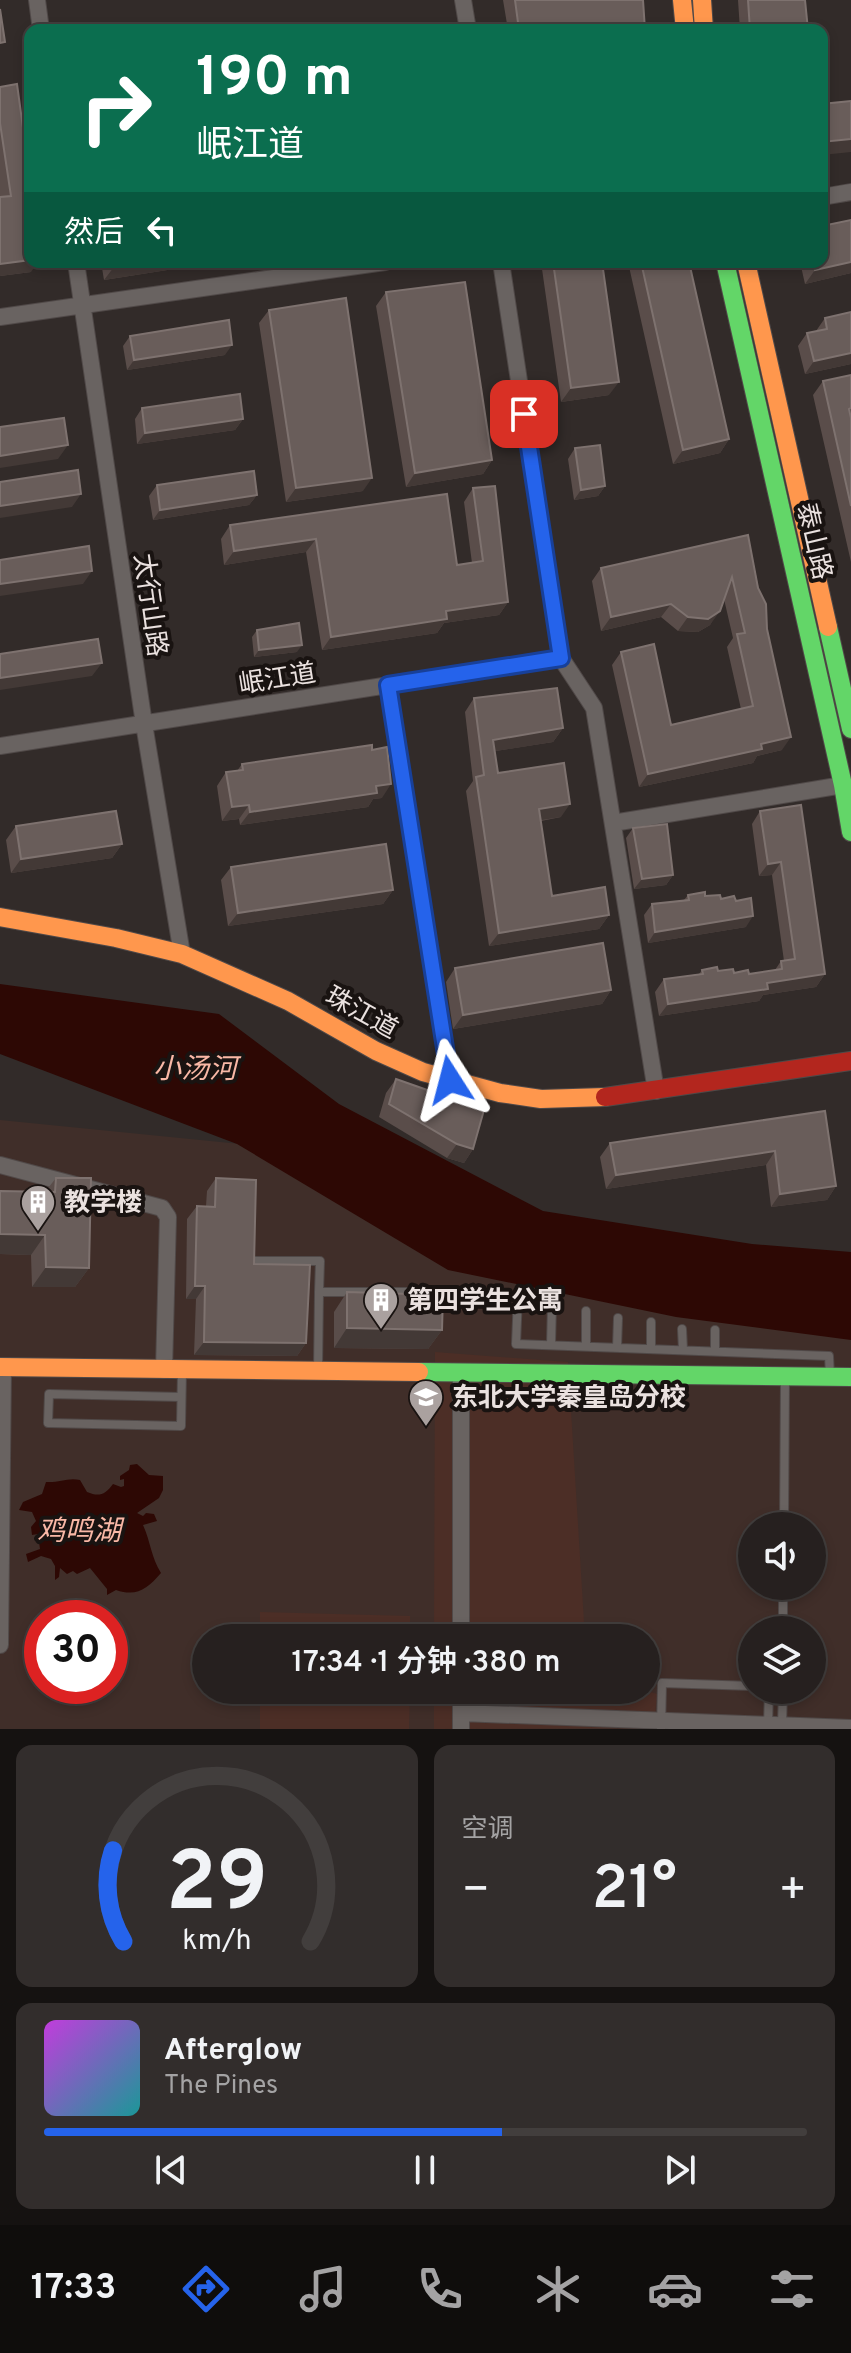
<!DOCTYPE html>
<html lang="zh">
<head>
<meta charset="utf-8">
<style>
	body { margin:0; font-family:Overpass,"Noto Sans SC",sans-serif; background:#322d2c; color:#f1f3f6; height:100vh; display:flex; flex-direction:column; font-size:30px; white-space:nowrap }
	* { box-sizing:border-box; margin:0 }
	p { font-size:26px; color:#a4a3a4 }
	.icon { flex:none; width:44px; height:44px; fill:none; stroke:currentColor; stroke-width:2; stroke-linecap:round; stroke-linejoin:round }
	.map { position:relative; height:1729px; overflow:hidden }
	.panel { display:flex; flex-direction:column; gap:16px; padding:16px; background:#151211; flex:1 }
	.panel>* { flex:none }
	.banner { position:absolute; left:24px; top:24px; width:804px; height:244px; border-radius:16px; box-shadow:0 4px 12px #0003,0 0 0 2px #423e3d; background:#0b6e4f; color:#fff; overflow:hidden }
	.tools { position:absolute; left:738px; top:1512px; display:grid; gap:16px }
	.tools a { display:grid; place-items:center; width:88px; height:88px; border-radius:50%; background:#26201f; box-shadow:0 4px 12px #0003,0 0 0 2px #423e3d; font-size:40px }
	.speed { position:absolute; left:24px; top:1600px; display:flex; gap:16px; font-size:40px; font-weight:700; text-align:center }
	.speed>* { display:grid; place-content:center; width:104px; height:104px; border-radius:50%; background:#26201f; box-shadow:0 4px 12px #0003,0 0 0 2px #423e3d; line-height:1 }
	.speed .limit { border:12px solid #d22; background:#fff; color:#111 }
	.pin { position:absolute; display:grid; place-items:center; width:68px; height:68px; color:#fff; margin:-34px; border-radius:16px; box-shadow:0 4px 12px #0006 }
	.me { position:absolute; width:88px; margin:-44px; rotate:351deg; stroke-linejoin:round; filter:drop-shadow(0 0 6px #0008) }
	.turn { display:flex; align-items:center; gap:28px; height:168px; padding:0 40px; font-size:36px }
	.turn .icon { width:104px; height:104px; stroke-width:2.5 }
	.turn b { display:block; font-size:56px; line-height:68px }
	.then { display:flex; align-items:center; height:76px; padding:0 40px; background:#0003; gap:16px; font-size:30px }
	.big { font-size:60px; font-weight:600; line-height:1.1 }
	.panel .widget { flex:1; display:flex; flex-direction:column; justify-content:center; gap:12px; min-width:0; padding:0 28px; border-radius:16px; background:#322d2c }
	.panel .dial { align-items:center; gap:0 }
	.dial svg { height:208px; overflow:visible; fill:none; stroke:#423e3d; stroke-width:7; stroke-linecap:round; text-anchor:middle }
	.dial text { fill:#f1f3f6; stroke:none }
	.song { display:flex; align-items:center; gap:24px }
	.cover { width:96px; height:96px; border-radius:12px; background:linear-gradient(135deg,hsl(290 70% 55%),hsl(180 70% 35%)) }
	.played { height:8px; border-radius:4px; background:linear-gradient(90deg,#2563eb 60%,#423e3d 60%) }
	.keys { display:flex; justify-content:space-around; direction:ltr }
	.heat { display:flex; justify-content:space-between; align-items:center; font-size:44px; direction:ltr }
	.panel .tiles { flex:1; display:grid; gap:16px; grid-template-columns:1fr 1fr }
	.widget:last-child { grid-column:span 2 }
	.trip { position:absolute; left:192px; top:1624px; width:468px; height:80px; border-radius:40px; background:#26201f; box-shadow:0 4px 12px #0003,0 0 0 2px #423e3d; font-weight:600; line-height:80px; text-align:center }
	.tabs { display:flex; height:128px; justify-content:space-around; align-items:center; background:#0f0d0c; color:#a4a3a4 }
	.tabs .icon { width:56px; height:56px }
	.tabs .selected { color:#2563eb }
	.tabs b { font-size:36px; color:#f1f3f6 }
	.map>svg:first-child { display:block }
	.built { fill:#402e29; fill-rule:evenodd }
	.green { fill:#4c2e26 }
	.water { fill:#2d0804 }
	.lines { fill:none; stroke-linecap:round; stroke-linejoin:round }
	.lane-casing { stroke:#504948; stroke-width:10 }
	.street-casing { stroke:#504948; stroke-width:18 }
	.fast-casing { stroke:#504948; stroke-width:20 }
	.slow-casing { stroke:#504948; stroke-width:20 }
	.jam-casing { stroke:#504948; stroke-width:20 }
	.lane { stroke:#696361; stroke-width:8 }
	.street { stroke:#696361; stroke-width:16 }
	.fast { stroke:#63d668; stroke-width:18 }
	.slow { stroke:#ff974d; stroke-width:18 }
	.jam { stroke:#b3261e; stroke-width:18 }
	.wall { fill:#5a4d4a }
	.shaded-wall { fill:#433936 }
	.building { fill:#695d5a; stroke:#7e726f; stroke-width:2 }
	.route-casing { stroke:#184099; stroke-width:20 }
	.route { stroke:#2563eb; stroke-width:14 }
	.labels { text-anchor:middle; stroke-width:8; stroke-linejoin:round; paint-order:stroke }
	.street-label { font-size:26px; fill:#eae1df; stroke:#191311 }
	.poi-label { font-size:26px; font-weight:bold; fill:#eae1df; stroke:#191311; text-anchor:start }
	.water-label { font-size:28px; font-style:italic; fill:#f9b8a6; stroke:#191311 }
</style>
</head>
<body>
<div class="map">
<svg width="851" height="1729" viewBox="0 0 851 1729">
	<rect width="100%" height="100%" fill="#322b29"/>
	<path class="built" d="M0,1120L240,1144L851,1330V1729H0ZM752,1526H812V1586H752ZM42,1618H110V1686H42ZM752,1630H812V1690H752ZM206,1638H646V1690H206Z"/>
	<path class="green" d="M435,1352L568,1362L585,1638H434Z
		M260,1612L410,1616V1638H260Z
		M260,1690H410L409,1729H260Z
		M434,1690H644L657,1694L654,1728L434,1729Z"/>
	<path class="water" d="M0,984L219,1014L339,1104L543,1211L752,1244L851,1252V1340L676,1317L448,1270L237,1144L0,1054Z
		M137,1464L149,1475L163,1476V1490L159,1498L137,1513L143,1516L146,1513L154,1514L157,1521L143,1525C151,1543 151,1557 161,1573C147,1589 137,1597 116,1590L107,1595V1589L90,1568L77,1574L73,1571L67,1574L60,1568L59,1577L55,1580V1566L51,1559L41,1556L28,1562L26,1554L40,1549L38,1534L32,1535L31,1527L36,1521L32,1512L19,1510L23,1502L42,1494L46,1482C59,1483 68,1477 80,1480L87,1492C99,1497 105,1495 113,1484L121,1487L124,1486V1479L120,1480V1476L129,1470L130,1465Z"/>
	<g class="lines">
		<g class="lane-casing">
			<path id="lane" d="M252,1261H320L319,1292
				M518,1296L516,1344L829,1356L830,1376
				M586,1311V1346
				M651,1322V1349
				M682,1329L683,1350
				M715,1330V1351
				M551,1345L552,1304
				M617,1348L618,1318
				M318,1370L319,1292H427
				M181,1397L49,1394L48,1423L181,1426L182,1370
				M784,1526L785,1377
				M783,1630V1586
				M768,1725L769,1690
				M782,1725L783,1690
				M661,1729L662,1683L752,1686"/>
		</g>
		<g class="street-casing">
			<path id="street" d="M37,0L41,30
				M463,0L468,30
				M822,197L851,192
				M76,262L144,724L182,954
				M501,262L561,658L594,708L656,1091
				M0,317L385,262
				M388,685L450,1080
				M0,746L561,658
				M613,823L843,785
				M0,1165L162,1208L168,1217L164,1370
				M461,1638V1374
				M0,1645L3,1367
				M461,1713L851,1728
				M461,1729V1690"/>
		</g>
		<g class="fast-casing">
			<path id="fast" d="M725,262L843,785L851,832
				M828,627L851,729
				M419,1372L851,1377"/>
		</g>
		<g class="slow-casing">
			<path id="slow" d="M682,0L685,30
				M702,0L704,30
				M746,262L828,627
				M0,917L116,938L182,954L288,1001L376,1051L423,1072L500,1093L541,1099L605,1097
				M0,1367L419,1372"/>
		</g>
		<g class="jam-casing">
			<path id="jam" d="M605,1097L851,1061"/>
		</g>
		<use href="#lane" class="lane"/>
		<use href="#street" class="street"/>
		<use href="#fast" class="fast"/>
		<use href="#slow" class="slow"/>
		<use href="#jam" class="jam"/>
	</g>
	<path class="wall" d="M503,0H643L645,30H508Z
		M738,0H805L808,30H740Z
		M0,87L31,272L0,276Z
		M851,220V273L805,284L800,262H822Z
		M101,262H218L104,280Z
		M541,262H602L609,395L561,402Z
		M628,262H689L729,439L720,453L673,464Z
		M386,292L492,460L483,474L406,487L376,306Z
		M269,310L363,491L286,502L259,323Z
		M851,312V364L805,374L798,346L807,333L816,331L825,318Z
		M130,336L225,355L127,370L123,346Z
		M851,375V562L813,395L823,381Z
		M142,408L243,419L235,430L137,444L135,419Z
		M575,448L605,486L598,496L574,500L568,459Z
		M157,485L257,495L249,505L153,520L149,496Z
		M473,488L508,602L499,615L444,623L437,633L322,650L306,552L224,565L221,539L230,525L447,494L457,565L472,563L464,502Z
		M748,535L767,629L782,750L757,756L753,763L639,787L612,665L621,652L671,725L741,709L727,647L733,638L724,599L710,625L698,632L678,631L661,617L601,631L592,581L601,568Z
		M257,630L297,652L254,657L252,637Z
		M474,698L563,728L553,742L495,751L498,773L561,817L541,821L552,896L609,915L599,929L489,946L466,791L473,781L465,712Z
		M242,764L382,798L373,799L368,807L240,825L239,819L222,821L217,786L226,772L237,771Z
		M760,811L825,974L816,987L763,995L759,1001L659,1016L655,992L664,979L699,974L702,970L749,974L775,970L781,961H784L772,875L759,876L752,824Z
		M16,826L122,844L112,858L11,873L6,840Z
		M633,828L673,875L666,885L634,889L626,838Z
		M231,867L393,890L383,904L228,926L221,880Z
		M688,895L721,899L746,927L648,943L644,915L652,904L684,900Z
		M455,968L611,990L602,1004L453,1029L446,982Z
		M396,1079L473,1149L464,1163L447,1158L379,1117L386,1093Z
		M825,1111L836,1186L827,1200L771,1207L766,1165L606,1189L600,1157L610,1143Z
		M56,1178L89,1268L75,1287H32L31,1255L0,1254V1191L45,1192Z
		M216,1178L254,1264L306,1343L297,1356L194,1355L196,1299H186L187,1219L197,1206H206L207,1191Z
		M347,1292L442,1330L428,1349L334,1348V1312Z"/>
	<path class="shaded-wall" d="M851,139V152L822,155V142Z
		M30,260V262H38L31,272L0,276V264Z
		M143,262H218L104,280L114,267Z
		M851,262V273L805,284L815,270Z
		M232,345L225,355L127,370L134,360Z
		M851,353V364L805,374L814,361Z
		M619,382L609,395L561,402L571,388Z
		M243,419L235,430L137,444L145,433Z
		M729,439L720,453L673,464L683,450Z
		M68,445L58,459L0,468V456Z
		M492,460L483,474L406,487L415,473Z
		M372,478L363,491L286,502L296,488Z
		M605,486L598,496L574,500L581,490Z
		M81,494L72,507L0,518V506Z
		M257,495L249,505L153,520L160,510Z
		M316,539L306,552L224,565L234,551Z
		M92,571L83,584L0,596V584Z
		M508,602L499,615L444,623L437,633L322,650L331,637L446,611Z
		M671,604L661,617L601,631L611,617Z
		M720,611L710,625L698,632L678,631L688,617Z
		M302,645L297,652L254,657L259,650Z
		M102,663L92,676L0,690V678Z
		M563,728L553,742L484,753L493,740Z
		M791,737L782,750L757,756L753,763L639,787L648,774Z
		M391,784L382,798L373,799L368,807L240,825L250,812L376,786Z
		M570,804L561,817L529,822L539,809Z
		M249,805L239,819L222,821L232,807Z
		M122,844L112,858L11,873L21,859Z
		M781,862L772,875L759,876L768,864Z
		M673,875L666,885L634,889L642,879Z
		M393,890L383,904L228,926L238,913Z
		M609,915L599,929L489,946L499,933Z
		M753,916L746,927L648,943L655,932Z
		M825,974L816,987L763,995L759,1001L659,1016L668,1004L767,983Z
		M611,990L602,1004L453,1029L463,1015Z
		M457,1144L473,1149L464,1163L447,1158Z
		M775,1151L766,1165L606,1189L616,1175Z
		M836,1186L827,1200L771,1207L780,1194Z
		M0,1234L45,1235L31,1255L0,1254Z
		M46,1267L89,1268L75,1287H32Z
		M195,1286H205L196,1299H186Z
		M347,1328L442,1330L428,1349L334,1348Z
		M204,1342L306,1343L297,1356L194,1355Z"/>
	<path class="building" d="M515,0H643L645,30H519Z
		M748,0H805L808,30H750Z
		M0,9L5,42L0,43Z
		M17,84L30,179V260L0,264V197L11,196L0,123V87Z
		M851,101V139L822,142V104Z
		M851,220V262L815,270L813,262H822V226Z
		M113,262H143L114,267Z
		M553,262H602L619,382L571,388Z
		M641,262H689L729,439L683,450Z
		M465,282L492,460L415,473L386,292Z
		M346,298L372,478L296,488L269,310Z
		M851,312V353L814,361L807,333L827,329L825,318Z
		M229,320L232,345L134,360L130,336Z
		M851,375V408L849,409L851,418V506L823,381Z
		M240,394L243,419L145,433L142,408Z
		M64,418L68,445L0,456V427Z
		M600,445L605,486L581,490L575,448Z
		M78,470L81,494L0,506V482Z
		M254,471L257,495L160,510L157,485Z
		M495,486L508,602L446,611L447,619L331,637L316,539L234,551L230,525L447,494L457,565L483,561L473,488Z
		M748,535L758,588L766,604L767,629L791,737L761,744L762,749L648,774L621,652L654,644L671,725L753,706L737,634L745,633L732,577L720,611L708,619L688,617L671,604L611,617L601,568Z
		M89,546L92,571L0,584V560Z
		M299,623L302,645L259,650L257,630Z
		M98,639L102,663L0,678V654Z
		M557,688L563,728L493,740L498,773L564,763L570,804L539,809L552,896L605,887L609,915L499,933L476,777L484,775L474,698Z
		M372,745V750L387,747L391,784L376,786L377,793L250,812L249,805L232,807L226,772L243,770L242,764Z
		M801,805L825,974L767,983L768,989L668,1004L664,979L703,974L702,970L717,967L718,971L733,969L734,973L748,970L749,974L782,969L781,961L795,959L781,862L768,864L760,811Z
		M116,811L122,844L21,859L16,826Z
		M667,824L673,875L642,879L633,828Z
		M386,844L393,890L238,913L231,867Z
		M705,892V896L720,895L721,899L734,896L736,901L751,898L753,916L655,932L652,904L689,900L688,895Z
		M603,943L611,990L463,1015L455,968Z
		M396,1079L484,1110L473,1149L457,1144L389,1104Z
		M825,1111L836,1186L780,1194L775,1151L616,1175L610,1143Z
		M56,1178H91L89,1268L46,1267L45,1235L0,1234V1191L55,1192Z
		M216,1178L256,1180L254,1264L310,1265L306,1343L204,1342L205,1286H195L197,1206L215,1207Z
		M347,1292L443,1295L442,1330L347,1328Z"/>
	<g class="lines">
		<g class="route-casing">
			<path id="route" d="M450,1080L388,685L561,658L524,414"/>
		</g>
		<use href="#route" class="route"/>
	</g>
	<defs>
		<g id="building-pin" transform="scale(1.8)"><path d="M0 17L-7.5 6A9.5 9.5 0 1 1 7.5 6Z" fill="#aaa19f" stroke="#191311"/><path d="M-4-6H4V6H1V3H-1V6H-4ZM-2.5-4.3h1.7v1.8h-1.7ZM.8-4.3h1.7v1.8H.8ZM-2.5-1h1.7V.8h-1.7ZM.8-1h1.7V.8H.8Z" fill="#fff"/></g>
		<g id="university-pin" transform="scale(1.8)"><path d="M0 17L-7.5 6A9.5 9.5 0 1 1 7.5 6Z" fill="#aaa19f" stroke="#191311"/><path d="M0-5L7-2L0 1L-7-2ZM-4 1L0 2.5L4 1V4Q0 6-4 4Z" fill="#fff"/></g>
	</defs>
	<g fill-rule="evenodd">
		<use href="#building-pin" x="38" y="1202"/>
		<use href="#building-pin" x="381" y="1300"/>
		<use href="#university-pin" x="426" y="1397"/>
	</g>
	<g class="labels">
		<g class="street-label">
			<text transform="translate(815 541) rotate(77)" y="9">泰山路</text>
			<text transform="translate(151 605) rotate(82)" y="9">太行山路</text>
			<text transform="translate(277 678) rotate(-9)" y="9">岷江道</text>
			<text transform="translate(362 1012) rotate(29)" y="9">珠江道</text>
		</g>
		<g class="poi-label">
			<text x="64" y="1211">教学楼</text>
			<text x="407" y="1309">第四学生公寓</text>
			<text x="452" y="1406">东北大学秦皇岛分校</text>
		</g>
		<g class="water-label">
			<text x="195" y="1078">小汤河</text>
			<text x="79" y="1540">鸡鸣湖</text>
		</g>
	</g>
</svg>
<div class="tools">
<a><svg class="icon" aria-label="sound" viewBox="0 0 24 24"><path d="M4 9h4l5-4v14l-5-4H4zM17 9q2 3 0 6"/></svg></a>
<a><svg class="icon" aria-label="layers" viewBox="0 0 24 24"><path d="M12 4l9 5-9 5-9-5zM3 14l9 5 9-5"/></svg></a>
</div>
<div class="speed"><div class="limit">30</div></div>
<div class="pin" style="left:524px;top:414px;background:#d93025"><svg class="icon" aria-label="arrive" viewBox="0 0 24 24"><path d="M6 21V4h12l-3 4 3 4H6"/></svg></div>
<svg class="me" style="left:450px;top:1080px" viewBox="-20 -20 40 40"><path d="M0-17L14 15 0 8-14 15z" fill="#2563eb" stroke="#fff" stroke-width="4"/></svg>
<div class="trip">17:34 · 1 分钟 · 380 m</div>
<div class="banner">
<div class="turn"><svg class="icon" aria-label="right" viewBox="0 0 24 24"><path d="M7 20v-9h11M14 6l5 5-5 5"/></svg><div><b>190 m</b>岷江道</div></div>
<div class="then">然后<svg class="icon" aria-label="left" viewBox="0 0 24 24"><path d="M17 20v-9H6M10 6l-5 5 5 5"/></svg></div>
</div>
</div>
<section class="panel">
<div class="tiles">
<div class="widget dial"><svg viewBox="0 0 100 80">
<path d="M14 69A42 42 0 1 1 86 69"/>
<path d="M14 69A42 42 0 0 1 10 34" stroke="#2563eb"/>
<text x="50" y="56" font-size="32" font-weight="700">29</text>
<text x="50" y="72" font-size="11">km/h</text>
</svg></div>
<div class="widget"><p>空调</p>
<div class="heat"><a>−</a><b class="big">21°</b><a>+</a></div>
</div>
<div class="widget">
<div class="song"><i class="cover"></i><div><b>Afterglow</b><p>The Pines</p></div></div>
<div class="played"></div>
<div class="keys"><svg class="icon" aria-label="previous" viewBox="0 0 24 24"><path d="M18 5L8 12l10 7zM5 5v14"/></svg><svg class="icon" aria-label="pause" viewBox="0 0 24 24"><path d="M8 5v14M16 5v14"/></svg><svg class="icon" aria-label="next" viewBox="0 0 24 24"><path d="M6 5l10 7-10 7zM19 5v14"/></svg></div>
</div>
</div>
</section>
<nav class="tabs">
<b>17:33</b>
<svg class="icon selected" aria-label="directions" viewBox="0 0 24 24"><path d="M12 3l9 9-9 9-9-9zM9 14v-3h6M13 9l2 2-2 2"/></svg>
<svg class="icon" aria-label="music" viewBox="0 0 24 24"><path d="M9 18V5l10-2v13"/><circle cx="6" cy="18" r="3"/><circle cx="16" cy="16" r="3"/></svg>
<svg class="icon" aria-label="phone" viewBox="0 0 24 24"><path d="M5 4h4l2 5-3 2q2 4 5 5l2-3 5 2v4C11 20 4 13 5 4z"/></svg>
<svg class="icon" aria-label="climate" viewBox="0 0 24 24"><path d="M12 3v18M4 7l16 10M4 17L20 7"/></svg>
<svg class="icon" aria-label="car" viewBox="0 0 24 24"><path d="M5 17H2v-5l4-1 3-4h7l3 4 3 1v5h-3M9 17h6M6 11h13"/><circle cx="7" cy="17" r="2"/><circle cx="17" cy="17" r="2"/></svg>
<svg class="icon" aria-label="filters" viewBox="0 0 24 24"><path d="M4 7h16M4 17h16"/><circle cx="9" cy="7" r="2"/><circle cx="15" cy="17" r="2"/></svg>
</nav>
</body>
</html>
